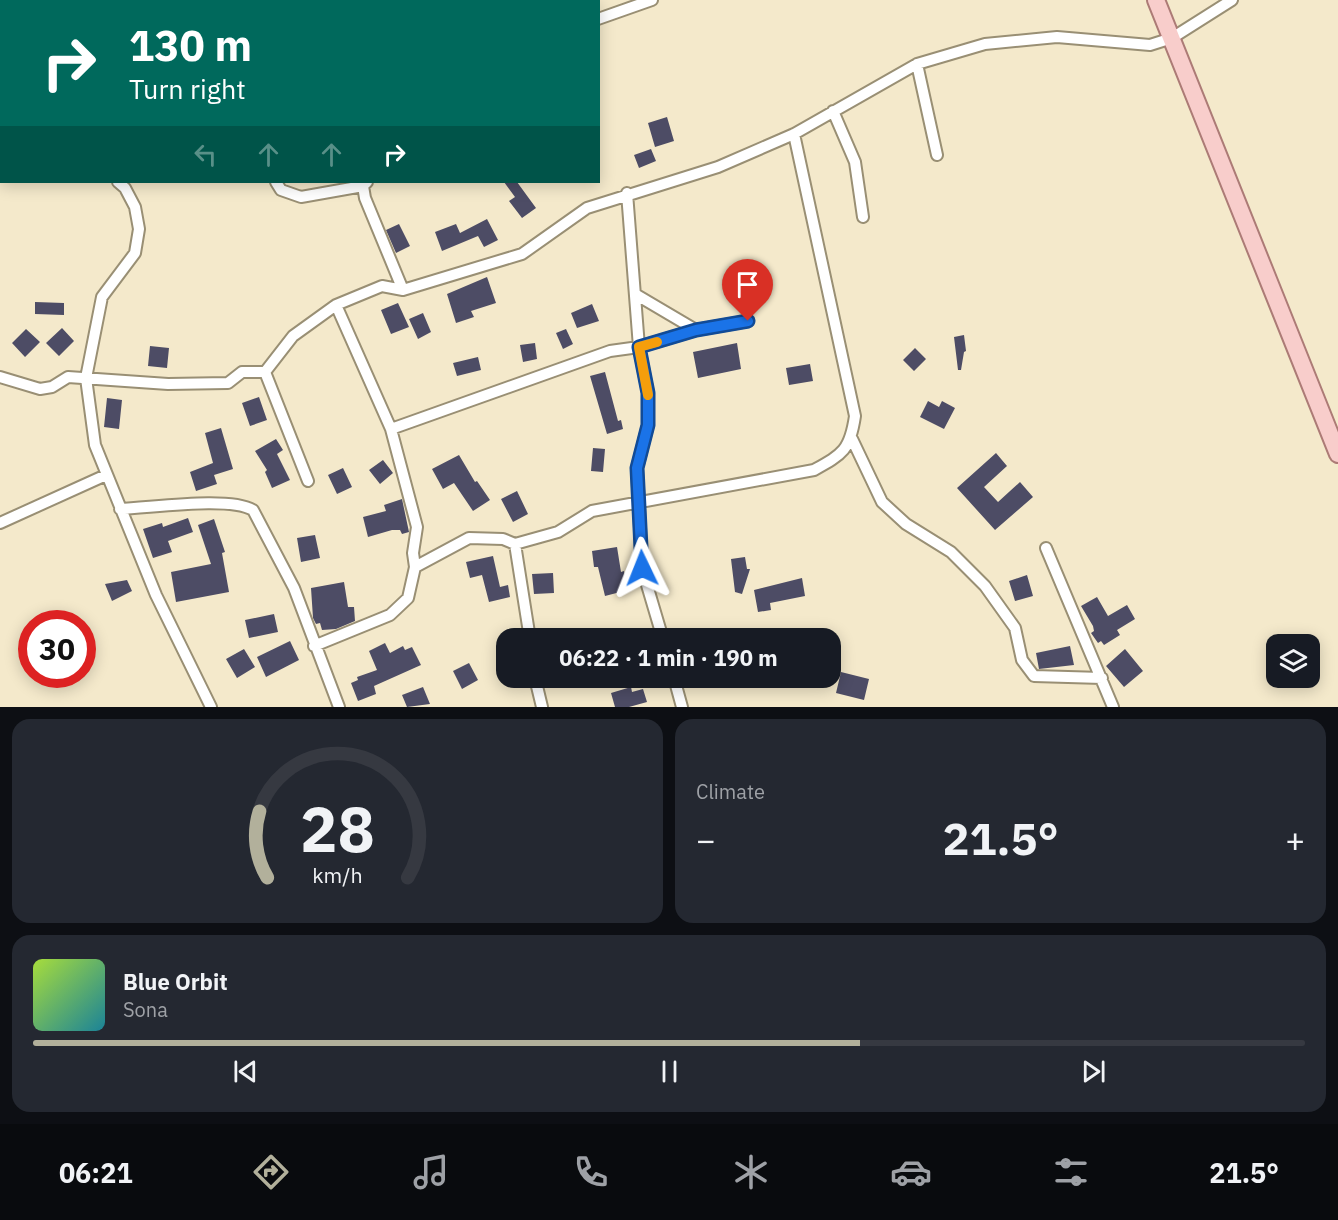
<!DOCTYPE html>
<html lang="en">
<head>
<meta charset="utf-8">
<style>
	body { margin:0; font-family:"IBM Plex Sans",sans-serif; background:#242831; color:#f1f3f6; height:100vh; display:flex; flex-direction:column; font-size:22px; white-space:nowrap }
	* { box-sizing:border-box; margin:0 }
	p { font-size:20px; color:#9ea1a6 }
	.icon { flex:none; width:33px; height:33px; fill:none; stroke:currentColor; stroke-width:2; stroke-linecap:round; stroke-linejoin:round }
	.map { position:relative; height:707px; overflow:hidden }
	.details { display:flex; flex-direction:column; gap:12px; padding:12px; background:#0d0f14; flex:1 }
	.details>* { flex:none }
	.top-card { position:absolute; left:0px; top:0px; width:600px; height:183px; box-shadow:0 3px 15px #0003; background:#00695c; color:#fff; overflow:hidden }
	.fabs { position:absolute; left:1266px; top:634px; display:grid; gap:12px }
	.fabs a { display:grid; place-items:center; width:54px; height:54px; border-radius:12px; background:#171b24; box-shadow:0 3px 15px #0003; font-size:30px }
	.speed { position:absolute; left:18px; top:610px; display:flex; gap:12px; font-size:30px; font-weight:700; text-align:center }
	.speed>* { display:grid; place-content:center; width:78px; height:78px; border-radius:50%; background:#171b24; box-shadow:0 3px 15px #0003; line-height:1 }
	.speed .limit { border:9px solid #d22; background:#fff; color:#111 }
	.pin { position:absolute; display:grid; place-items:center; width:51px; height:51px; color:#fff; margin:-62px -26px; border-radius:50% 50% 50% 0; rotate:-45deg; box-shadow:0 0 6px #0007 }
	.pin .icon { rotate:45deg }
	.me { position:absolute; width:66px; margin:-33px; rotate:358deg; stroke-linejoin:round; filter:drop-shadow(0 0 4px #0008) }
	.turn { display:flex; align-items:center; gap:21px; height:126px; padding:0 30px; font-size:27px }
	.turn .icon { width:78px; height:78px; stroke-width:2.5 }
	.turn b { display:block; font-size:42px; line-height:51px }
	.lanes { display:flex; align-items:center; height:57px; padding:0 30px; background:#0003; justify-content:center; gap:30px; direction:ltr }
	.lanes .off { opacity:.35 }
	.big { font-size:45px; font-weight:700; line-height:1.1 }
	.details .widget { flex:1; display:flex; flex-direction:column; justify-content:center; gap:9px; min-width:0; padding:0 21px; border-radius:18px; background:#242831 }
	.details .dial { align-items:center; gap:0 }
	.dial svg { height:156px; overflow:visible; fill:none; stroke:#363941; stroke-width:7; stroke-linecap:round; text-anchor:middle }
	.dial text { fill:#f1f3f6; stroke:none }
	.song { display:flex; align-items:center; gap:18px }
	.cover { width:72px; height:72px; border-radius:9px; background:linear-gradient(135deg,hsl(80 70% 55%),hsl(190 70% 35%)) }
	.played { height:6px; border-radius:3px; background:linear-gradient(90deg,#b2b09b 65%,#363941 65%) }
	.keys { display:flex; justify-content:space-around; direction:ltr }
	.heat { display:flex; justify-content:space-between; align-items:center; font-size:33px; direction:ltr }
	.details .tiles { flex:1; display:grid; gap:12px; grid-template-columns:1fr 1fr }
	.widget:last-child { grid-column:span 2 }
	.trip { position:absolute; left:496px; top:628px; width:345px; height:60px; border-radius:18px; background:#171b24; box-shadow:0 3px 15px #0003; font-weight:700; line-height:60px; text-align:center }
	.tab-bar { display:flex; height:96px; justify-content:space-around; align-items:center; background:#090b0e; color:#9ea1a6 }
	.tab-bar .icon { width:42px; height:42px }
	.tab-bar .on { color:#b2b09b }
	.tab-bar b { font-size:27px; color:#f1f3f6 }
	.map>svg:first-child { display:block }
	.building { fill:#4d4c65 }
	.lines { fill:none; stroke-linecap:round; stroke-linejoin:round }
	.street-casing { stroke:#998f74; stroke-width:14 }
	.primary-casing { stroke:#ac7b76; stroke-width:20 }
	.street { stroke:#fff; stroke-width:10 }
	.primary { stroke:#f8cdcb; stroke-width:16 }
	.route-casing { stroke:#114b97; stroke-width:15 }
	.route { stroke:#1a73e8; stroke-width:10 }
	.slow { stroke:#f59e0b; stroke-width:10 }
</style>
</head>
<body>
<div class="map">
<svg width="1338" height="707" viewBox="0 0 1338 707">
	<rect width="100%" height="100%" fill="#f4e9cb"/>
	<path class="building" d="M667,117L674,141L655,147L648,123Z
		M651,149L656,161L639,168L634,155Z
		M504,182H517L536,208L522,218L509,201L515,197Z
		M487,219L498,240L484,247L478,236L442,251L435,232L456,224L460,233Z
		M399,224L410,246L396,253L386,230Z
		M487,277L496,303L471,311L474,317L456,323L447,294Z
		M35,302L64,303V315L35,314Z
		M398,303L409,327L391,334L381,310Z
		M592,304L599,321L577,328L571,313Z
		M423,313L431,332L418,339L409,319Z
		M62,328L74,341L59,356L46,343Z
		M26,329L40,342L25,357L12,343Z
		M566,329L573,344L563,349L556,333Z
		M964,335L966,351L964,352L961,370H958L954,337Z
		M535,343L537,359L523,362L520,345Z
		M737,343L741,369L698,378L693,352Z
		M150,346L169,348L167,368L148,366Z
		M915,348L926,359L914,371L903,360Z
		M478,357L481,370L457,376L453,363Z
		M810,364L813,381L789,385L786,368Z
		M605,372L618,421L621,420L623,429L607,434L590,376Z
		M259,397L267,420L250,426L242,403Z
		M107,398L122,400L119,429L104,427Z
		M928,401L939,407L942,401L955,408L944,429L920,417Z
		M221,428L233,469L214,475L217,484L196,491L190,472L213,463L205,433Z
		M276,439L283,450L277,454L290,480L272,488L265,472L267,470L255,451Z
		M593,448L605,449L603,472L591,471Z
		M996,453L1007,466L984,487L998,502L1020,482L1033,497L995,530L957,488Z
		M459,455L475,482L477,481L490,500L473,511L454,483L443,489L432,469Z
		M383,460L393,473L380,484L369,470Z
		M343,468L352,487L337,494L328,475Z
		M517,491L528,514L513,522L501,499Z
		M402,499L409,532L402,534L400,530H392L368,537L363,517L386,511L384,505Z
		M188,518L193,532L168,541L172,552L153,558L143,529L162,523L163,527Z
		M214,519L225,552L222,553L229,592L176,602L171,572L211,564L198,525Z
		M315,535L320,558L301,562L297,538Z
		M617,547L621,572L624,571L628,590L605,596L598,567H594L592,551Z
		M493,556L500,587L508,585L510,597L489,602L482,575L470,578L466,562Z
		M745,557L747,569H750L742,594L735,592L731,559Z
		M553,573L554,593L534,594L532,574Z
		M1027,575L1033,596L1015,601L1009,581Z
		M802,578L805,596L770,603L771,610L758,612L754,590Z
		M127,580L132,591L112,601L105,584Z
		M344,582L348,607H354L355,621L336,629L322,630L320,623L316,624L313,618L311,588Z
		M1097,597L1108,616L1127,605L1135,619L1117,630L1120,635L1104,645L1101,641L1098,643L1091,633L1094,631L1093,626L1081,606Z
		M274,614L278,632L249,638L245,620Z
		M290,641L299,660L266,677L257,657Z
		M385,643L390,653L403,646L405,650L412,647L421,665L374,686L376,694L358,701L351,683L358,680L357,677L377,670L369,651Z
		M1070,646L1074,665L1039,669L1036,653Z
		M244,649L255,667L237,678L226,659Z
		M1125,649L1143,671L1124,687L1106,666Z
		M469,663L478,680L462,689L453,671Z
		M841,672L869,679L864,700L836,693Z
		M582,678H607V688H582Z
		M423,687L430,704L407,707L402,695Z
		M631,687L632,692L643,689L647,702L629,707H615L611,693Z"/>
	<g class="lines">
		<g class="street-casing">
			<path id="street" d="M14,0L15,2
				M189,0L190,2
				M254,0L263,2
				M533,0L534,2
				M598,19L652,0
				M917,64L937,155
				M833,111L855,162L863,217
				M118,182L125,188L135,207L139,229L135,253L102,297L86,378L95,445L156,595L211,707
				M276,182L281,190L301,197L363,186
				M367,182L363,186L365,198L403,290
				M627,193L639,347L648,393V425L637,468L642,568L663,639
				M635,294L696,330
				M265,372L308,481
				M0,377L40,389L52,387L68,377L168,384L228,383L242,372H265L293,336L336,305L382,286L403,290L522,254L587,208L718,167L794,134L917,64L985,44L1057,37L1150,45L1172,38L1232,0
				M391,429L610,351L639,347L696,330L748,321
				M852,439L882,502L906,524L951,552L985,586L1015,628L1022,660L1034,676L1102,678
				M120,509C151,508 229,496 253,510L294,588L339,707
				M0,523L106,475
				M515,544L530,639
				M1046,548L1113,707
				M415,567L469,538L503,539L515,544L558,532L592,511L814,470C843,454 850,450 855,416L794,134
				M314,646L390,615L408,598L415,567L413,553L417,527L391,429L336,305
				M535,678L542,707
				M674,678L682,707"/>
		</g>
		<g class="primary-casing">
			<path id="primary" d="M1156,0L1338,454"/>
		</g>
		<use href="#street" class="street"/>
		<use href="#primary" class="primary"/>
	</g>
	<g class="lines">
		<g class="route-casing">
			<path id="route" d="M642,568L637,468L648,425V393L639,347L696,330L748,321"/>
		</g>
		<use href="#route" class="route"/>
		<path class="slow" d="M648,395L639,347L657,342"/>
	</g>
</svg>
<div class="fabs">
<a><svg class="icon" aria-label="layers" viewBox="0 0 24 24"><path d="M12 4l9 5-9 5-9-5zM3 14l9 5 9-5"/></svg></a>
</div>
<div class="speed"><div class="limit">30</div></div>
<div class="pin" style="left:748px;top:321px;background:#d93025"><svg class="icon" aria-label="arrive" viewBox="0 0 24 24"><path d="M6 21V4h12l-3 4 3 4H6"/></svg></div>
<svg class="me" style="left:642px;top:568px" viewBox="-20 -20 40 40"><path d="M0-17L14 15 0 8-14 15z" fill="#1a73e8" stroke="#fff" stroke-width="4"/></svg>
<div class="trip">06:22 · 1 min · 190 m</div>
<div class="top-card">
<div class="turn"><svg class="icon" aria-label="right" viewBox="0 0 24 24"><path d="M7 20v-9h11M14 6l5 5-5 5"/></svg><div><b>130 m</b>Turn right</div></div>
<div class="lanes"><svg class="icon off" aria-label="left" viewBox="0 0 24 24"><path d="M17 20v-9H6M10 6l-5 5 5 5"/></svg><svg class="icon off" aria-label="ahead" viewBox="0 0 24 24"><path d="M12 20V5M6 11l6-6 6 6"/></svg><svg class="icon off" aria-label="ahead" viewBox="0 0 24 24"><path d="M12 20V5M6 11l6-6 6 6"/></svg><svg class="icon" aria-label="right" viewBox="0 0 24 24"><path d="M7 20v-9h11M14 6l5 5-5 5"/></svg></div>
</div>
</div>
<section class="details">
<div class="tiles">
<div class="widget dial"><svg viewBox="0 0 100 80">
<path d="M14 69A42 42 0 1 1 86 69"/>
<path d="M14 69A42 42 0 0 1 10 35" stroke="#b2b09b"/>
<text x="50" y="56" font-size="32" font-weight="700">28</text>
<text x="50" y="72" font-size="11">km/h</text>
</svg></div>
<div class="widget"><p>Climate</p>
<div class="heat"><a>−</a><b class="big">21.5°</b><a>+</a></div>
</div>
<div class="widget">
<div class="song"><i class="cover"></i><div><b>Blue Orbit</b><p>Sona</p></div></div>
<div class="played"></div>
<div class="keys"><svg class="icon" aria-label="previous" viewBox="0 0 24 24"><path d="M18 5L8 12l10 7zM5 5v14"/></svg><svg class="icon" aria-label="pause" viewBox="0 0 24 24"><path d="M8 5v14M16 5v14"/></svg><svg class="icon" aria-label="next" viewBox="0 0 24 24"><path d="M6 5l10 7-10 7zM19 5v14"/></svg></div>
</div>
</div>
</section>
<nav class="tab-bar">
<b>06:21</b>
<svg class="icon on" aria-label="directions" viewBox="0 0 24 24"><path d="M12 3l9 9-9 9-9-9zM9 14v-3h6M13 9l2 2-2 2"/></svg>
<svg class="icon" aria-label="music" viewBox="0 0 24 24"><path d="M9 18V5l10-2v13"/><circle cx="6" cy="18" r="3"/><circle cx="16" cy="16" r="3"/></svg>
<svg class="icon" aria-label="phone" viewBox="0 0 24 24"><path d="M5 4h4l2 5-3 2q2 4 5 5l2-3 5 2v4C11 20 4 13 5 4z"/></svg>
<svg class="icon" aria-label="climate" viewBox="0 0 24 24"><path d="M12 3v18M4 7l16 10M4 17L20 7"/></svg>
<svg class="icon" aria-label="car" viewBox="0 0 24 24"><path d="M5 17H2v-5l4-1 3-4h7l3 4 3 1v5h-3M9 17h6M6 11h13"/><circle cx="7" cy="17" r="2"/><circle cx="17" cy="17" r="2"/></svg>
<svg class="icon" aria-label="filters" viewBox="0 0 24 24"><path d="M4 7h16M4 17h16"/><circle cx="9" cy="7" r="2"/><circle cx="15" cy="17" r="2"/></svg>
<b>21.5°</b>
</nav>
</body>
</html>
